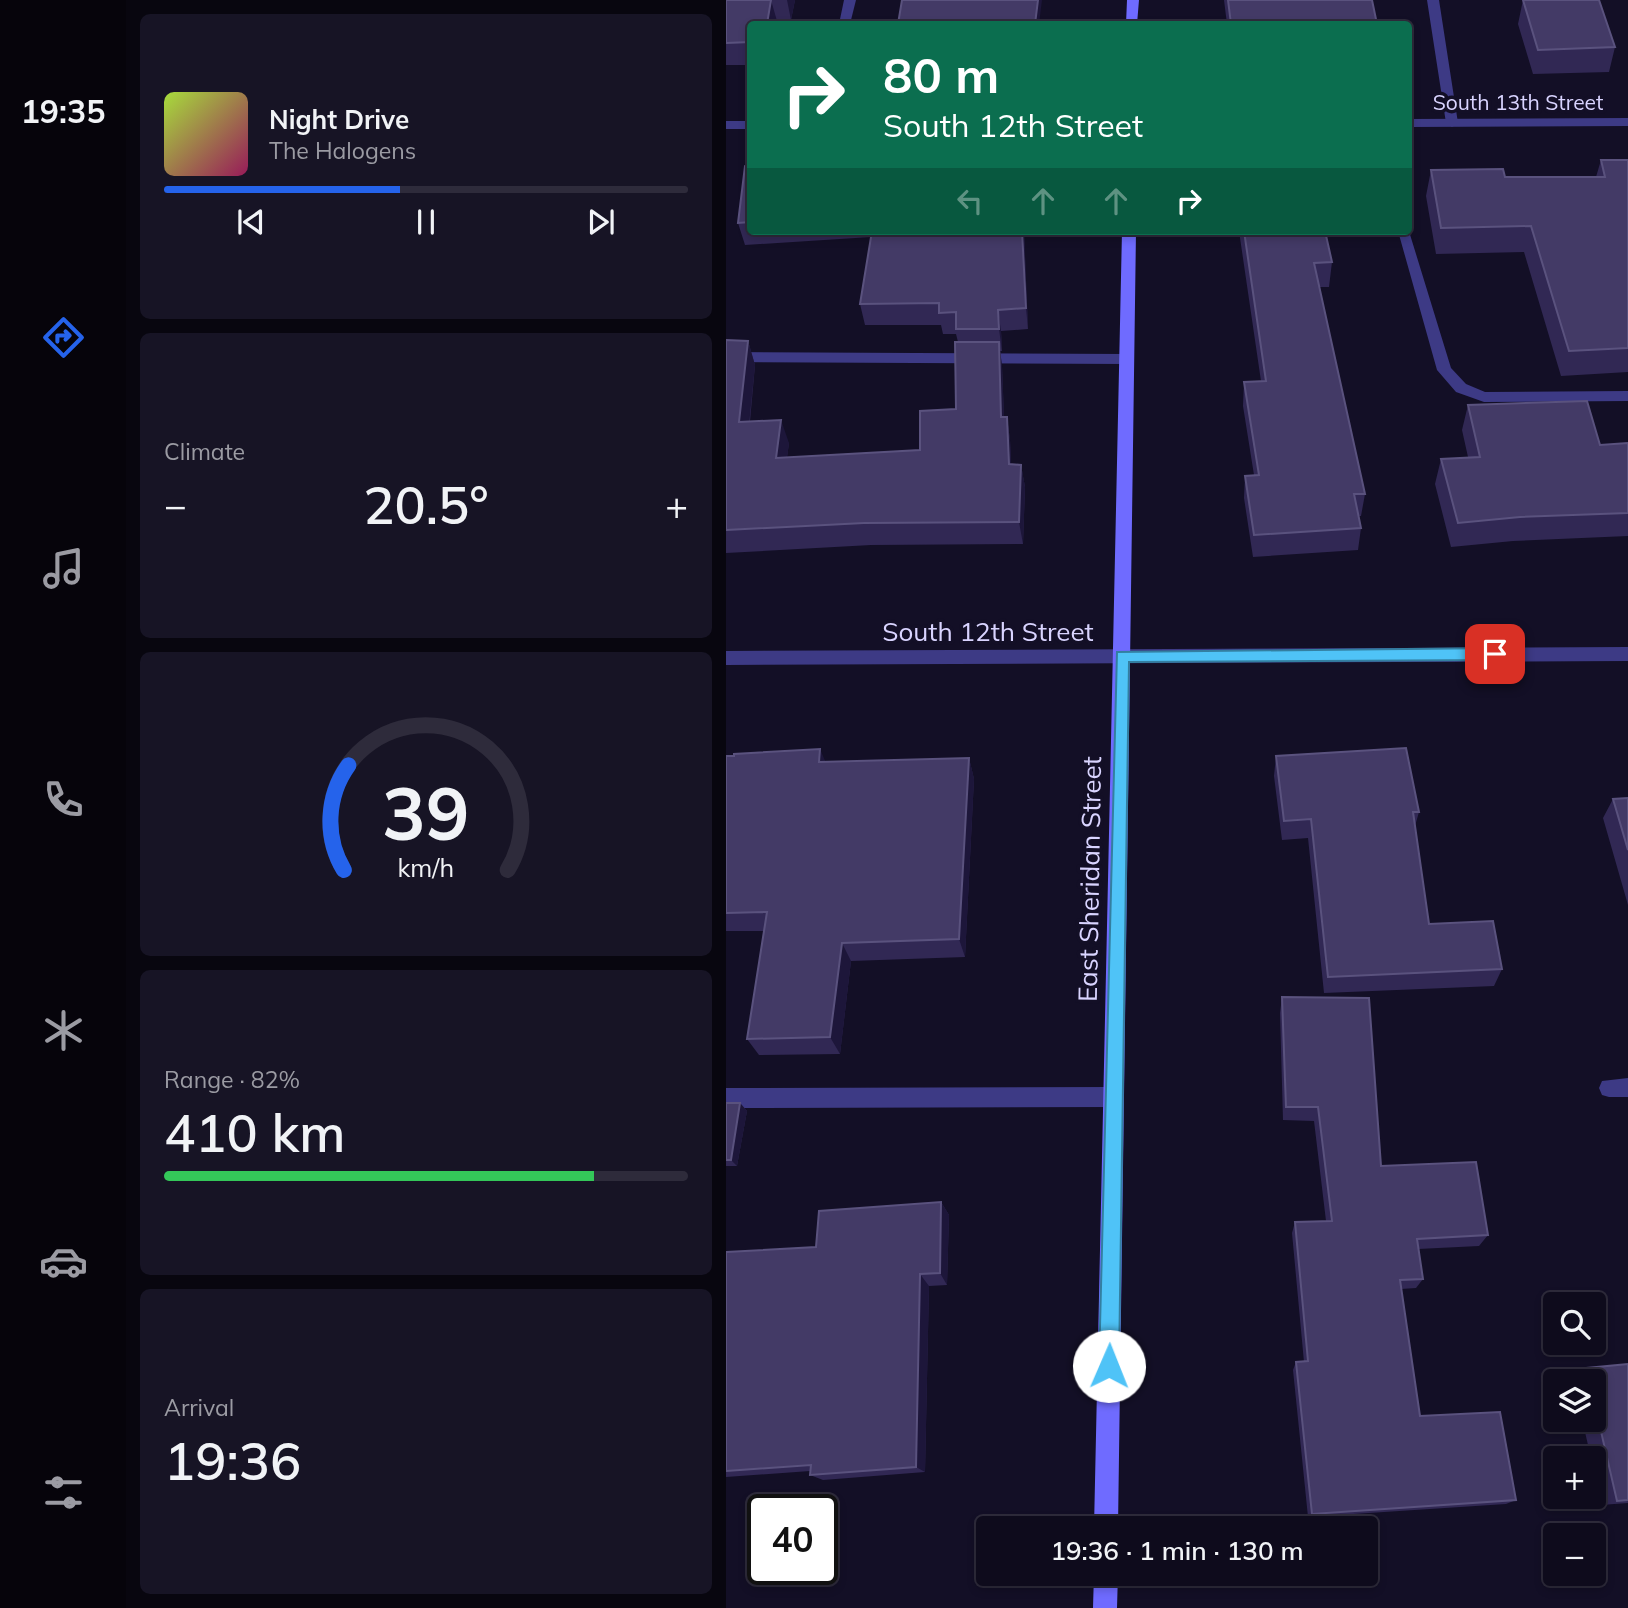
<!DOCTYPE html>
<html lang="en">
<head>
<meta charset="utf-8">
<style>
	body { margin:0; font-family:Mulish,sans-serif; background:#171425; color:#f1f3f6; height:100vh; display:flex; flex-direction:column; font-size:26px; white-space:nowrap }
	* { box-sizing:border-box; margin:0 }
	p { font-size:23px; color:#9b9ba3 }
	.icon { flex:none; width:38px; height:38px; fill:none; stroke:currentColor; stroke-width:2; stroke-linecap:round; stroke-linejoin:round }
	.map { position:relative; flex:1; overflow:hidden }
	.sheet { display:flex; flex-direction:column; gap:14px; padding:14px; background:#08060f; width:600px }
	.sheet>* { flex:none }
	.banner { position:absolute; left:21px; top:21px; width:665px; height:214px; border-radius:7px; box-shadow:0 4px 10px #0003,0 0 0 2px #2e2b3b; background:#0b6e4f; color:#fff; overflow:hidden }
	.tools { position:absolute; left:817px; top:1292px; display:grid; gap:14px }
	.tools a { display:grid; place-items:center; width:63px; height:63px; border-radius:7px; background:#0e0b1c; box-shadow:0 4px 10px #0003,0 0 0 2px #2e2b3b; font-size:35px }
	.speed { position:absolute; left:21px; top:1494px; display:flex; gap:14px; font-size:35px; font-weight:700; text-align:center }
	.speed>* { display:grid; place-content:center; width:91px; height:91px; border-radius:50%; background:#0e0b1c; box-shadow:0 4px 10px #0003,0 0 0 2px #2e2b3b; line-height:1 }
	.speed .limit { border:4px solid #111; border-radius:10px; background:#fff; color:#111 }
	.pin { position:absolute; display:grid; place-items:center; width:60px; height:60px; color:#fff; margin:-30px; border-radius:14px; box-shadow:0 4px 10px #0006 }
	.me { position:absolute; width:77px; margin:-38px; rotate:1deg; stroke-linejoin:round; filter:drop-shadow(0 0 5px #0008) }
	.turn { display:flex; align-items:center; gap:24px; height:147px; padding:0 21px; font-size:32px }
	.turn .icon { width:91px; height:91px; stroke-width:2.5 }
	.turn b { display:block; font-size:49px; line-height:60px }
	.lanes { display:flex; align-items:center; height:66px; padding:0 21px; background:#0003; justify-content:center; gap:35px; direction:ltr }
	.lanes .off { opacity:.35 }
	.big { font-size:52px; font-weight:600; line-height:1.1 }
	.sheet .tile { flex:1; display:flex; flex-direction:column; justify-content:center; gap:10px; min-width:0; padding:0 24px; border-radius:10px; background:#171425 }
	.sheet .dial { align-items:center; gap:0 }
	.dial svg { height:182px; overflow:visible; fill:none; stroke:#2e2b3b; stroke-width:7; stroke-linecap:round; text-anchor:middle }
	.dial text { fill:#f1f3f6; stroke:none }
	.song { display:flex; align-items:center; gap:21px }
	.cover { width:84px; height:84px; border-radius:10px; background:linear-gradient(135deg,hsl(80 70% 55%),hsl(330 70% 35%)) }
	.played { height:7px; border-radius:4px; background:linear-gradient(90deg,#2563eb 45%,#2e2b3b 45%) }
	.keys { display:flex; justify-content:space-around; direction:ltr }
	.heat { display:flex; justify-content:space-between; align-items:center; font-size:38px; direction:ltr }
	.charge { height:10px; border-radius:5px; background:linear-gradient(90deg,#34c759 82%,#2e2b3b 0) }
	.trip { position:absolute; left:250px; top:1516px; width:402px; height:70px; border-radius:7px; background:#0e0b1c; box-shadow:0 4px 10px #0003,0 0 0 2px #2e2b3b; font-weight:600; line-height:70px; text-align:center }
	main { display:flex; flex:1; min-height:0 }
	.menu { display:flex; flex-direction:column; width:126px; justify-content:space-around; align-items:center; background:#06040b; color:#9b9ba3 }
	.menu .icon { width:49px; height:49px }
	.menu .active { color:#2563eb }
	.menu b { font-size:32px; color:#f1f3f6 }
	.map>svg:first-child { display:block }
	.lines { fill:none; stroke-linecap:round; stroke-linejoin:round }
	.lane { fill:#3d3a85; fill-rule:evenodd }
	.street { fill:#3d3a85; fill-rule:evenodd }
	.secondary { fill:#6f6bff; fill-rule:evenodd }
	.wall { fill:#312854 }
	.shaded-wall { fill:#1d163a }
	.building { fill:#433a66; stroke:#5a527e; stroke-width:2 }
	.route { fill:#4fc3f7; stroke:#337fa1; stroke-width:2 }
	.labels { text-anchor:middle; stroke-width:7; stroke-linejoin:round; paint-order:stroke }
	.far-street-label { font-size:21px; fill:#d9d4ff; stroke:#130f26 }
	.street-label { font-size:26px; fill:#d9d4ff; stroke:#130f26 }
</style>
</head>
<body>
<main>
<nav class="menu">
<b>19:35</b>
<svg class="icon active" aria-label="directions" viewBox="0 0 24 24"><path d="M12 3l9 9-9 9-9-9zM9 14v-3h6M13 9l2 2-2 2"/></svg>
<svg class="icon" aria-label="music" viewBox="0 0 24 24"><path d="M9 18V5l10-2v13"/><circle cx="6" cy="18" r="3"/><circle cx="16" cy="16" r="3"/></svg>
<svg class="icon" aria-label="phone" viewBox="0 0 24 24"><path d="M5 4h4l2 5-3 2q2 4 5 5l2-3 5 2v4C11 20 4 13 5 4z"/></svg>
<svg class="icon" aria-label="climate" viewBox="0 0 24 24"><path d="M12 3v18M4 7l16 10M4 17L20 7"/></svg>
<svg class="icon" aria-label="car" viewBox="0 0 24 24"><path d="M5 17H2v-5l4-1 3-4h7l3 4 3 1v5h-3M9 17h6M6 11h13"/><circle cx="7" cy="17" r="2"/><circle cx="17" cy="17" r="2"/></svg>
<svg class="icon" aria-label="filters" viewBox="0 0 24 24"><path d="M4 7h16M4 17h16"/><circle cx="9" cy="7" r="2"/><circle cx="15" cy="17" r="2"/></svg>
</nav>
<section class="sheet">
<div class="tile">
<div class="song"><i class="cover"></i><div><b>Night Drive</b><p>The Halogens</p></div></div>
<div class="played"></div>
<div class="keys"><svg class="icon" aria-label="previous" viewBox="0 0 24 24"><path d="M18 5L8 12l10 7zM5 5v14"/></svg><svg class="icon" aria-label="pause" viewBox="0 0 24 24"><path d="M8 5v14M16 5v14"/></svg><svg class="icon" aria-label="next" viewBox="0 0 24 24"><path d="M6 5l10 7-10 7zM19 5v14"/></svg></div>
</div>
<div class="tile"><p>Climate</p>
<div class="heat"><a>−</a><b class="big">20.5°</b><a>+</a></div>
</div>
<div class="tile dial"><svg viewBox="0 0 100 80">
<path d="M14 69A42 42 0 1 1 86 69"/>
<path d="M14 69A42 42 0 0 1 16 23" stroke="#2563eb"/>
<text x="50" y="56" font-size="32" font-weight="700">39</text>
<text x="50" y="72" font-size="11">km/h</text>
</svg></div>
<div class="tile"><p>Range · 82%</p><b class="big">410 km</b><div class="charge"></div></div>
<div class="tile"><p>Arrival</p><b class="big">19:36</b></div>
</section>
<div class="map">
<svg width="902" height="1608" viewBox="0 0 902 1608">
	<rect width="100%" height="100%" fill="#130f26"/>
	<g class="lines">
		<path class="lane" d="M118,0H130L124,24H113Z
			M701,0H713L732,123L726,127L720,123Z
			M682,228L725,368L740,384L759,392L902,391V401L758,402L730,392L711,370L672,231H682Z
			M0,352L401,354L408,359L401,364L0,362Z
			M902,1078V1097H883L876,1095L873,1088L876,1081Z
			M388,1087L395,1090L398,1097L395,1104L388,1107L0,1108V1088Z"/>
		<path class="street" d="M902,118V126L682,127V119Z
			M0,121H24V129H0Z
			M902,647V661L0,665V651Z"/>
		<path class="secondary" d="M401,0H413L411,24H400Z
			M396,231H410L392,1528H368Z
			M368,1573H392L391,1608H367Z"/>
	</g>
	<path class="wall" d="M0,0H69L65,20L51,21L24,24V65H0Z
		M498,0H646L651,24H501Z
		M797,0L889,47L883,72L807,74L792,24Z
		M875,160H902V372L835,376L798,252L710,254L700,196L705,170L779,177H870Z
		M24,165V231H298L302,329L275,331L276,351H274L276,366L278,417H281L284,440L285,464L295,465L299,487L297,544L145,545L0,553V340L22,341L29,365L24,421L63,443L61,457L194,450L230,409L232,342L230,334H217L215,325H139L134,304L145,237L19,245L12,223Z
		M513,231H599L606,262L603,287H593L639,494L635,516H633L635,528L632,550L527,557L518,498L519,476L528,475L517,406L518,382L535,381Z
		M742,405L874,445L902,443V536L787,541L725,547L709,484L715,459L742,457L736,430Z
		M0,756L99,762L243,758L248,779L239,957L125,961L114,1054L33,1055L21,1039L38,931H0Z
		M550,756L693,812L689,826L703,924L776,969L768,986L598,993L582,838L556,840L548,776Z
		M902,798V905L877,818L887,799Z
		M556,997L655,1166L762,1235L753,1246L692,1249L697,1279L690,1288L675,1289L694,1416L790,1500L780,1504L582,1517L567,1370L570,1362H578L566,1233L569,1222L600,1221L588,1121L557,1120L554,1013Z
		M0,1103H14L21,1111L11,1166H0Z
		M215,1202L223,1215L221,1285L203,1286L199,1472L97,1480L84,1475V1471L0,1477V1252L90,1247Z
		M902,1364V1503L875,1505L868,1471V1458H865L856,1419H868V1381H848L847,1377L861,1368Z"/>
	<path class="shaded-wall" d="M45,0L51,21L50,24H41Z
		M61,0H69L65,20Z
		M312,0H316L313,24H309Z
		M296,231H298L302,329L300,308Z
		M272,310L275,331L276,351L273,329Z
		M22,341L29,365L21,445L13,422Z
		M273,342L276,366L279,440L275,417Z
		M281,417L284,440L286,487L283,464Z
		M55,420L63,443L58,481L50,458Z
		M295,465L299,487L297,544L293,522Z
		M94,749L103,770L93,762Z
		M243,758L248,779L239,957L233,939Z
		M116,943L125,961L114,1054L104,1037Z
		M14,1103L21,1111L11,1166L5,1160Z
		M215,1202L223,1215L221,1285L214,1273Z
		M194,1274L203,1286L199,1472L190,1467Z"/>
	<path class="building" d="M0,0H45L41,24H24V42L0,43Z
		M176,0H312L309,24H172Z
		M502,0H646L651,24H505Z
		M797,0H873L889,47L812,50Z
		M875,160H902V348L843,351L805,226L715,228L705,170L777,169L779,177H879Z
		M24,165V222L12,223L19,166Z
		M146,231H296L300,308L272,310L273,329H230V312L213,313V303L134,304Z
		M518,231H599L606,262L588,263L639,494H628L635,528L528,535L519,476L533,475L518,382L540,381Z
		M0,340L22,341L13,422L55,420L50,458L194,450V411L230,409L229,342H273L275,417H281L283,464L295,465L293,522L138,523L0,530Z
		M861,401L874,445L902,443V513L794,517L732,523L715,459L754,457L742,405Z
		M680,748L693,812H687L703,924L767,921L776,969L602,977L585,819L558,821L550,756Z
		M94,749L93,762L243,758L233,939L116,943L104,1037L21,1039L41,912L0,913V756H8V754Z
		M902,798V850L887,799Z
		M556,997L643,998L655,1166L750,1162L762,1235L691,1239L697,1279L674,1280L694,1416L774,1412L790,1500L586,1514L570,1362L582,1361L569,1222L606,1221L592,1107H560Z
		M0,1103H14L5,1160H0Z
		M215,1202L214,1273L194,1274L190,1467L84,1475L85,1465L0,1471V1252L90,1247L93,1211Z
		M902,1364V1500L891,1501L868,1401V1381H863L861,1368Z"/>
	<path class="route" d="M769,648L776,654L769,660L403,662L393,1366L390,1373L383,1376L376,1373L373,1366L391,652Z"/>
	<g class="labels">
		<g class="far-street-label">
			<text x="792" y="110">South 13th Street</text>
		</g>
		<g class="street-label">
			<text x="262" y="641">South 12th Street</text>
			<text transform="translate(364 879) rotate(-89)" y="9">East Sheridan Street</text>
		</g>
	</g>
</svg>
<div class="tools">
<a><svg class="icon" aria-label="search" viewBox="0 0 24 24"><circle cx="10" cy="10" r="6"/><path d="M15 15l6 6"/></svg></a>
<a><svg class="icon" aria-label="layers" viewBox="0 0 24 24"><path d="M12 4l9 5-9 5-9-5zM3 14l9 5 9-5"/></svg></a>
<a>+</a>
<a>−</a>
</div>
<div class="speed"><div class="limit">40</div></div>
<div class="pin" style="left:769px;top:654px;background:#d93025"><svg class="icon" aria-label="arrive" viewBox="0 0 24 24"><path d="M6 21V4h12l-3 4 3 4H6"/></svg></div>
<svg class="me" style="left:383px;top:1366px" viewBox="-20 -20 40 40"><circle r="19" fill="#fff"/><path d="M0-13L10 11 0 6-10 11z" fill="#4fc3f7"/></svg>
<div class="trip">19:36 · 1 min · 130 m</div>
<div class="banner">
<div class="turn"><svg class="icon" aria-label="right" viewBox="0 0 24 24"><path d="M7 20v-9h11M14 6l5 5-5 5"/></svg><div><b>80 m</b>South 12th Street</div></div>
<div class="lanes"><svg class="icon off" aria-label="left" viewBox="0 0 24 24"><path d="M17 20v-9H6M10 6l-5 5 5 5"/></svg><svg class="icon off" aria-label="ahead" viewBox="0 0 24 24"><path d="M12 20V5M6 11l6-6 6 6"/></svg><svg class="icon off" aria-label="ahead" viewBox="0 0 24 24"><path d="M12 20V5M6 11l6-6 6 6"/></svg><svg class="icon" aria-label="right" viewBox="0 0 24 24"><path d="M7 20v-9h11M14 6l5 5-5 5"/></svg></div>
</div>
</div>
</main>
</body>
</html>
